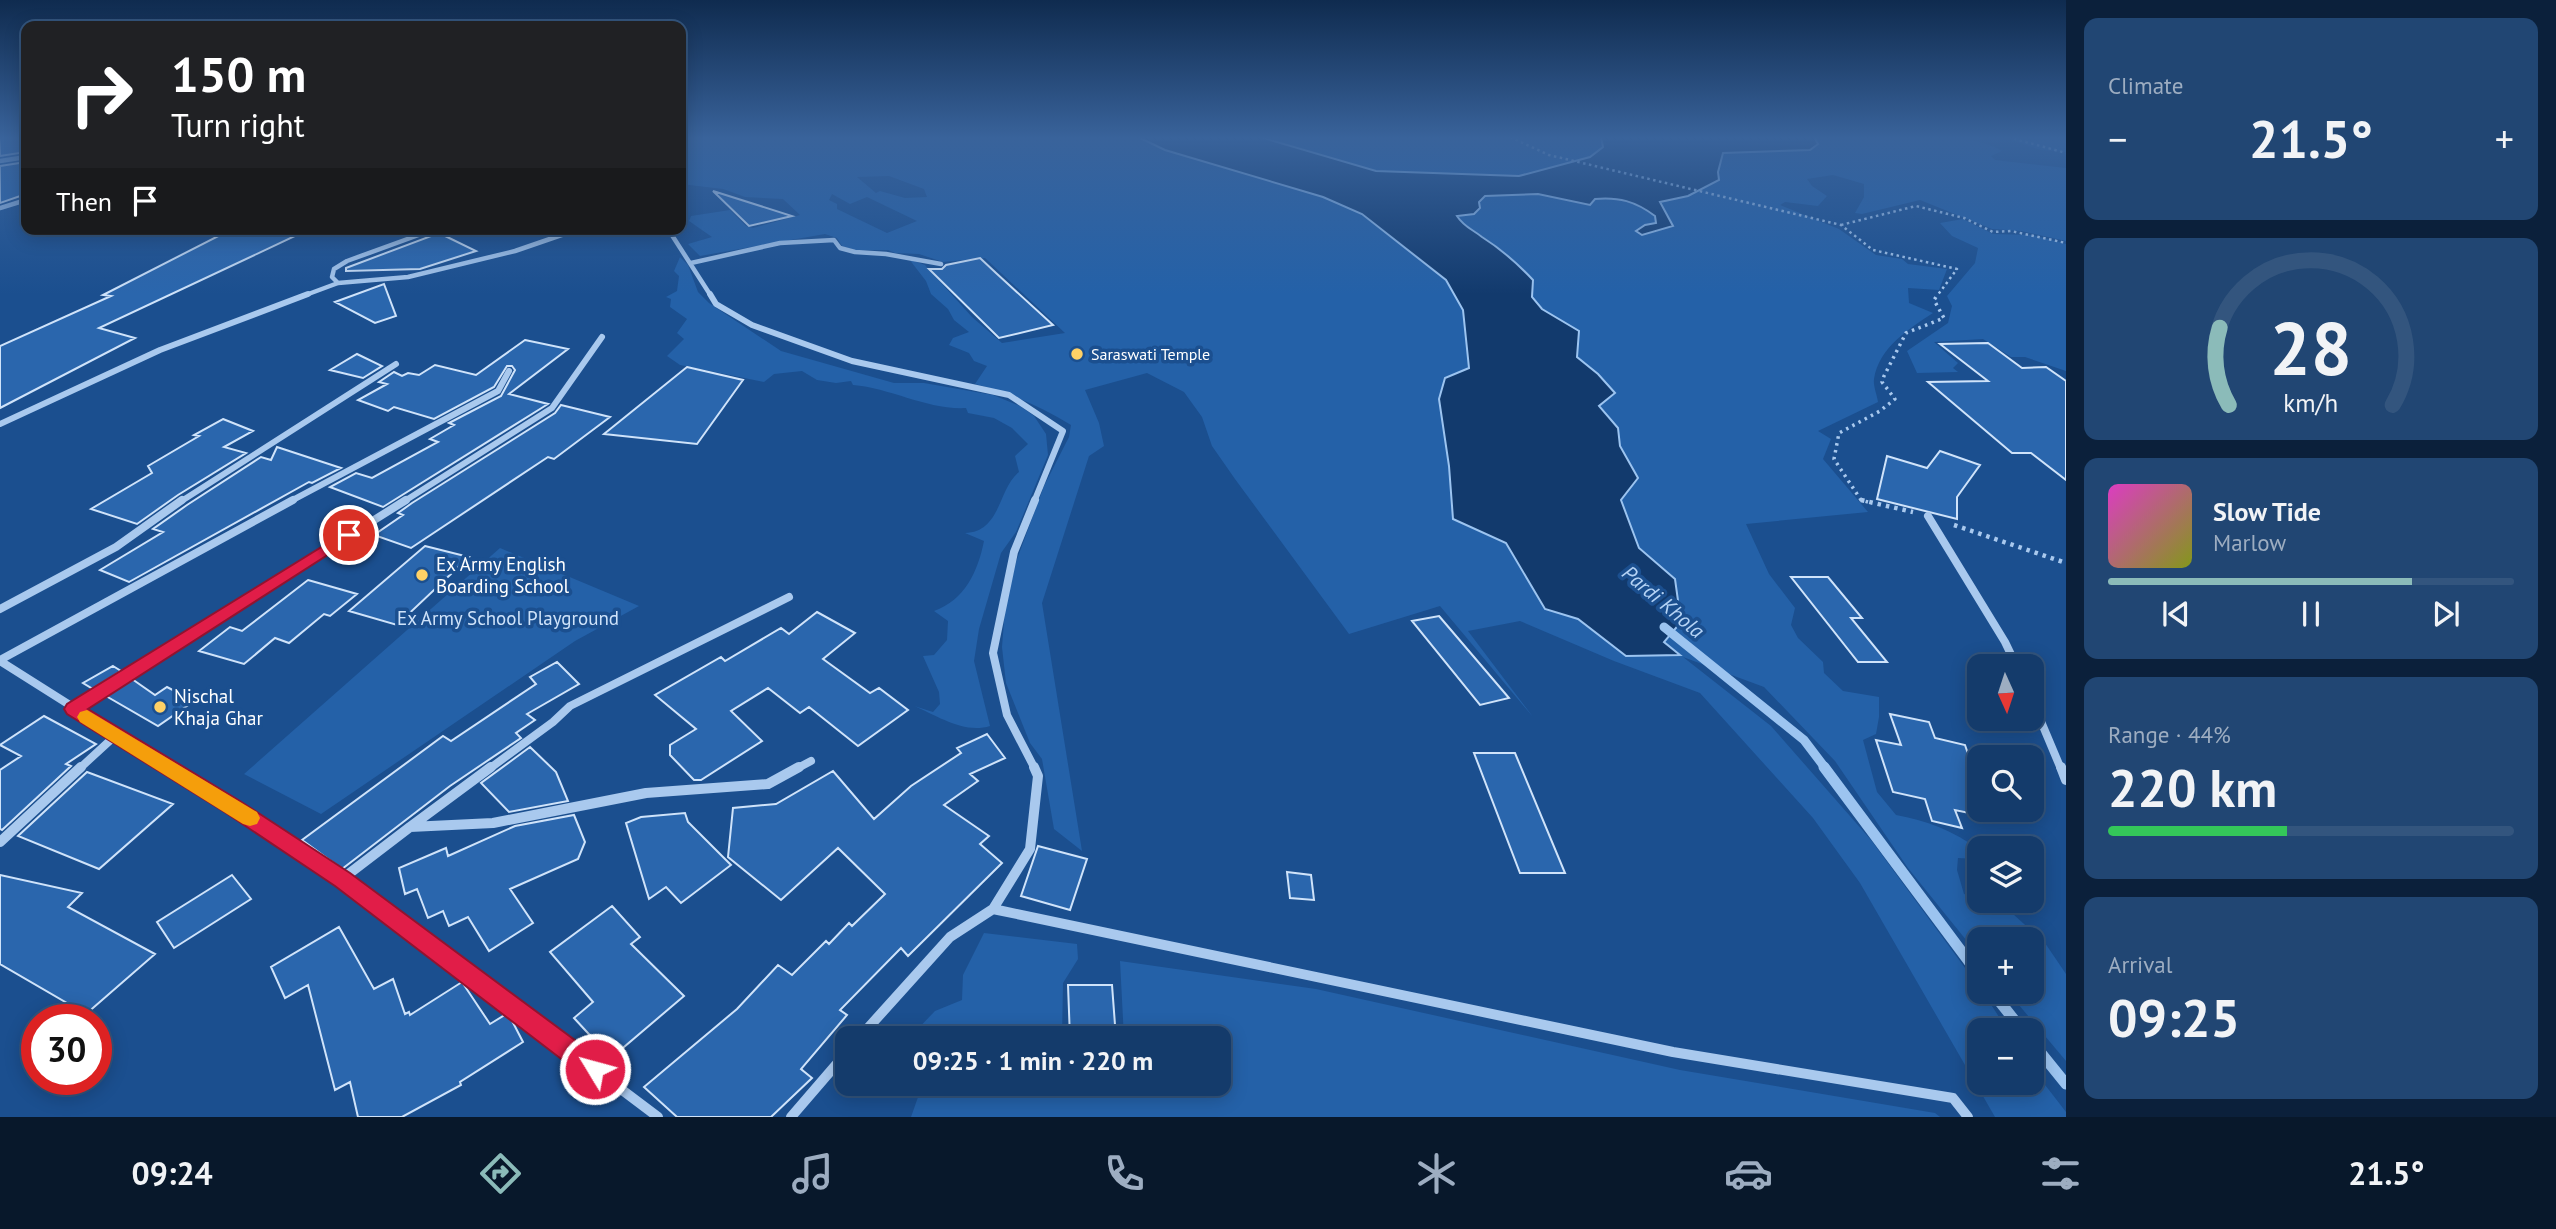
<!DOCTYPE html>
<html lang="en">
<head>
<meta charset="utf-8">
<style>
	body { margin:0; font-family:"PT Sans",sans-serif; background:#214673; color:#f1f3f6; height:100vh; display:flex; flex-direction:column; font-size:26px; white-space:nowrap }
	* { box-sizing:border-box; margin:0 }
	p { font-size:23px; color:#9dadc1 }
	.icon { flex:none; width:38px; height:38px; fill:none; stroke:currentColor; stroke-width:2; stroke-linecap:round; stroke-linejoin:round }
	.map { position:relative; flex:1; overflow:hidden }
	.drawer { display:flex; flex-direction:column; gap:18px; padding:18px; background:#0b203b; width:490px }
	.drawer>* { flex:none }
	.guide { position:absolute; left:21px; top:21px; width:665px; height:214px; border-radius:14px; box-shadow:0 4px 18px #0003,0 0 0 2px #33557e; background:#202124; color:#fff; overflow:hidden }
	.needle { width:46px; rotate:177deg }
	.tools { position:absolute; left:1967px; top:654px; display:grid; gap:14px }
	.tools a { display:grid; place-items:center; width:77px; height:77px; border-radius:14px; background:#143b6b; box-shadow:0 4px 18px #0003,0 0 0 2px #33557e; font-size:35px }
	.speed { position:absolute; left:21px; top:1004px; display:flex; gap:14px; font-size:35px; font-weight:700; text-align:center }
	.speed>* { display:grid; place-content:center; width:91px; height:91px; border-radius:50%; background:#143b6b; box-shadow:0 4px 18px #0003,0 0 0 2px #33557e; line-height:1 }
	.speed .limit { border:10px solid #d22; background:#fff; color:#111 }
	.pin { position:absolute; display:grid; place-items:center; width:60px; height:60px; color:#fff; margin:-30px; border:4px solid #fff; border-radius:50%; box-shadow:0 2px 7px #0007 }
	.me { position:absolute; width:77px; margin:-38px; rotate:307deg; stroke-linejoin:round; filter:drop-shadow(0 0 5px #0008) }
	.turn { display:flex; align-items:center; gap:24px; height:147px; padding:0 35px; font-size:32px }
	.turn .icon { width:91px; height:91px; stroke-width:2.5 }
	.turn b { display:block; font-size:49px; line-height:60px }
	.then { display:flex; align-items:center; height:66px; padding:0 35px; background:#0003; gap:14px; font-size:26px }
	.big { font-size:52px; font-weight:600; line-height:1.1 }
	.drawer .card { flex:1; display:flex; flex-direction:column; justify-content:center; gap:10px; min-width:0; padding:0 24px; border-radius:14px; background:#214673 }
	.drawer .dial { align-items:center; gap:0 }
	.dial svg { height:182px; overflow:visible; fill:none; stroke:#33557e; stroke-width:7; stroke-linecap:round; text-anchor:middle }
	.dial text { fill:#f1f3f6; stroke:none }
	.song { display:flex; align-items:center; gap:21px }
	.cover { width:84px; height:84px; border-radius:10px; background:linear-gradient(135deg,hsl(310 70% 55%),hsl(70 70% 35%)) }
	.played { height:7px; border-radius:4px; background:linear-gradient(90deg,#8bbbb9 75%,#33557e 75%) }
	.keys { display:flex; justify-content:space-around; direction:ltr }
	.heat { display:flex; justify-content:space-between; align-items:center; font-size:38px; direction:ltr }
	.charge { height:10px; border-radius:5px; background:linear-gradient(90deg,#34c759 44%,#33557e 0) }
	.trip { position:absolute; left:835px; top:1026px; width:396px; height:70px; border-radius:14px; background:#143b6b; box-shadow:0 4px 18px #0003,0 0 0 2px #33557e; font-weight:600; line-height:70px; text-align:center }
	.dock { display:flex; height:112px; justify-content:space-around; align-items:center; background:#08182b; color:#9dadc1 }
	.dock .icon { width:49px; height:49px }
	.dock .on { color:#8bbbb9 }
	.dock b { font-size:32px; color:#f1f3f6 }
	main { display:flex; flex:1; min-height:0 }
	.map>svg:first-child { display:block }
	.green { fill:#2461a8; fill-rule:evenodd }
	.water { fill:#123a6d; stroke:#9cc4f0; stroke-width:2 }
	.lines { fill:none; stroke-linecap:round; stroke-linejoin:round }
	.stream-far1 { stroke:#9cc4f0; stroke-width:9 }
	.stream { stroke:#9cc4f0; stroke-width:11 }
	.building { fill:#2a66ad; stroke:#cfe3fa; stroke-width:2 }
	.path-far2 { stroke:#a9c9ee; stroke-width:2.5; stroke-dasharray:2.5 3.5; stroke-linecap:butt }
	.path-far1 { stroke:#a9c9ee; stroke-width:3.5; stroke-dasharray:2.5 4.5; stroke-linecap:butt }
	.path { stroke:#a9c9ee; stroke-width:4.5; stroke-dasharray:3.5 5; stroke-linecap:butt }
	.minor-far3 { stroke:#a9c9ee; stroke-width:4.5 }
	.minor-far2 { stroke:#a9c9ee; stroke-width:6 }
	.minor-far1 { stroke:#a9c9ee; stroke-width:8 }
	.minor { stroke:#a9c9ee; stroke-width:10 }
	.route { fill:#e11d48; stroke:#92132f; stroke-width:2 }
	.slow { fill:#f59e0b }
	.poi-dot { fill:#ffd166; stroke:#1b4f8f; stroke-width:2.5 }
	.labels { text-anchor:middle; stroke-width:7; stroke-linejoin:round; paint-order:stroke }
	.far-poi-label { font-size:16px; fill:#fff; stroke:#1b4f8f; text-anchor:start }
	.poi-label { font-size:19px; fill:#fff; stroke:#1b4f8f; text-anchor:start }
	.park-label { font-size:19px; fill:#cfe3fa; stroke:#1b4f8f }
	.water-label { font-size:21px; font-style:italic; fill:#b5d3f5; stroke:#1b4f8f }
</style>
</head>
<body>
<main>
<div class="map">
<svg width="2066" height="1117" viewBox="0 0 2066 1117">
	<rect width="100%" height="100%" fill="#1b4f8f"/>
	<path class="green" d="M681,137H1138L1165,150L1323,197L1362,214L1446,280L1463,310L1469,368L1449,466L1453,519L1506,543L1545,608L1578,619L1626,656L1679,654L1664,642L1675,579L1639,548L1621,500L1638,478L1620,446L1618,428L1598,406L1614,393L1598,374L1577,357L1579,331L1542,309L1532,297L1533,280C1518,264 1500,249 1482,236C1472,229 1464,226 1457,215L1485,196L1538,194L1590,205L1595,199C1619,197 1635,201 1655,216L1656,223L1645,225L1637,231L1642,235L1673,226L1659,202C1691,195 1714,186 1723,153L1818,144L1814,137C1862,137 1964,127 2002,151L1991,156L1995,160L2066,168V241L2021,231L1992,229L1920,200L1862,214L1855,213L1864,197V184L1833,175L1807,179L1812,186L1827,196L1818,206L1785,202L1780,205L1839,229L1876,255L1902,259L1908,264L1947,269L1939,290L1908,288L1909,303L1933,313C1909,329 1879,347 1874,379C1873,386 1877,395 1878,402L1818,431L1831,439L1823,459L1868,512L1746,524L1769,574L1795,608L1791,625L1798,638L1823,662L1824,673L1843,691L1879,697V717L1876,734L1863,740L1877,792L1896,815C1925,820 1955,831 1979,850V859L1958,858L1957,870L1964,894L1979,898V901L2003,905L2045,943L2066,974V1061L2008,992H2032V940H1979V956L1908,868L1835,761L1764,687L1683,657L1771,726L1871,840L1979,987V992H1983L2008,1031H1979V1083H2032V1068L2066,1112V1117H1995L1860,883L1813,818L1700,693L1614,661L1520,621L1468,631L1533,717L1440,606L1349,634L1235,479L1212,446L1202,417L1184,392L1147,373L1085,390L1099,423L1104,446L1089,456L1042,603L1082,851L1054,829L1042,759L1030,743L1006,683L1002,647L1005,609L1016,562L1044,486L1069,437L1071,425C1040,406 1010,393 975,384L987,366L974,361L969,353L949,345L953,338L969,332L954,320L948,309L931,294L926,281L909,259L925,265L972,317L1002,343L1065,333L985,258L943,262L919,254L895,253L888,250H855L842,246L837,238L825,234L700,256L688,244L712,237L689,221L691,216L730,210L746,226L753,228L800,215L783,199L745,197L723,189L681,184ZM889,176L924,189L927,197L905,198L880,191L876,193L857,177ZM832,194L850,204L867,197L917,221L887,233L837,209V204L829,200Z
		M1260,137H1601L1604,147L1590,157L1519,176L1376,171Z
		M2002,137H2066V152L2041,150Z
		M1963,219L1993,234L2033,235L2066,244V371L2025,357H2011L1983,339L1934,342L1958,363L1953,368L1958,372L1917,373L1907,351L1948,323L1952,306L1947,296L1975,263L1978,248L1952,236L1940,223Z
		M680,257L688,265L698,292L709,303L781,351L894,383H924L993,395L1020,406L1034,416L1046,434L1048,455L1016,532L1001,553L979,629L974,661L990,726C964,734 938,716 914,706L933,712L940,704L939,692L923,656L934,655L947,640L948,621L934,611C965,600 978,571 984,541L965,533C1001,532 998,489 1019,472L1015,456L1028,444L1012,428L994,418L968,413L966,408C927,410 891,388 853,385L851,381L836,383L817,380L802,371L774,374L764,382L680,365L667,356L684,339L677,333L687,319L670,307L671,299L666,297L677,291L679,276L674,271Z
		M500,548L639,606L575,641L321,814L244,774Z
		M984,933L1077,944L1078,959L1063,983L1062,1038H909L935,1011L962,1000L963,975Z
		M1120,961L1316,989L1680,1070L1935,1113L1940,1117H911L923,1083H1218V1038H1124Z"/>
	<path class="water" d="M1138,137H1260L1376,171L1519,176L1590,157L1603,147L1601,137H1814L1818,144L1810,150L1723,153L1718,172L1719,180L1688,196L1660,202L1673,226L1642,235L1636,231L1645,225L1656,223L1655,216C1635,201 1619,197 1595,199L1590,205L1538,194L1485,196L1479,202L1480,208L1474,214L1457,216C1464,227 1472,229 1482,237C1501,249 1518,264 1533,280L1532,297L1542,309L1579,331L1577,357L1598,374L1615,393L1599,406L1618,428L1620,446L1638,478L1621,500L1639,548L1675,579L1681,622L1664,642L1680,655L1626,656L1578,619L1545,609L1506,543L1453,519L1449,466L1439,399L1445,378L1469,368L1463,310L1446,280L1362,214L1323,197L1165,150Z"/>
	<g class="lines">
		<path class="stream-far1" d="M1664,627L1804,740L1826,769"/>
		<path class="stream" d="M1824,767L1979,975
			M1992,992L2023,1031
			M2032,1042L2066,1084"/>
	</g>
	<path class="building" d="M0,137H26V152L0,156Z
		M26,162V194L0,203V166Z
		M713,191L792,216L749,226Z
		M232,229H256L295,236L99,328L135,338L0,408V346L111,296L103,295Z
		M439,233L476,251L420,269L346,271V268Z
		M980,258L996,273L1053,325L999,338L929,269H942L946,265Z
		M384,284L396,316L375,323L335,302Z
		M525,340L568,349L509,394L548,404L383,507L330,487L356,473L372,478L438,442L430,439L454,425L449,423L501,396L515,370L512,366H507L494,387L434,419L394,407L388,411L358,400L387,384L379,382L394,372L402,376L408,373L419,375L435,365L476,375Z
		M1988,343L2022,368L2046,367L2066,381V480L2031,453H2012L1928,382L1988,381L1940,344Z
		M357,354L382,366L363,378L330,370Z
		M687,367L743,380L697,444L604,434Z
		M561,405L610,417L554,459L548,457L411,548L374,535L403,515L398,513L412,503L555,413Z
		M223,419L253,431L224,447L246,453L178,495L137,524L91,509L152,473L148,466L199,436L194,435Z
		M277,447L341,468L312,483L309,482L129,582L100,570L163,532L153,529L187,505L261,457L271,460Z
		M1940,451L1980,465L1957,497V519L1877,499L1887,456L1927,468Z
		M425,546L469,557L397,625L349,611Z
		M1791,577H1828L1862,618H1851L1887,662H1858Z
		M308,580L357,594L330,616L324,614L289,643L275,638L244,664L199,651L230,627L242,631Z
		M817,612L855,633L823,659L870,693L879,688L908,710L858,746L809,707L800,713L768,688L731,711L762,741L701,780H694L670,755V745L696,729L655,695L721,657L725,661L781,628L789,634Z
		M1439,616L1509,698L1480,705L1412,621Z
		M557,662L579,684L527,714L535,720L516,733L521,738L450,786L342,869L302,840L443,736L451,741L536,684L530,677Z
		M113,666L121,671L93,689L83,683Z
		M132,679L155,695L167,687L194,701L158,726L106,696Z
		M1890,714L1929,722L1935,738L1965,745L1979,786V815L1955,810L1962,828L1932,821L1925,799L1893,792L1876,740L1901,745Z
		M44,716L96,744L66,764L71,766L2,830L0,829V770L21,756L0,745Z
		M987,734L1005,758L970,774L978,781L944,805L989,836L980,844L1002,863L908,956L901,948L840,1010L847,1015L801,1069L812,1078L771,1117H677L644,1087L737,1009L778,965L792,975L826,941L829,944L849,923L852,926L885,894L838,848L781,900L728,857L733,808L776,804L833,771L874,819L911,786L961,753L957,748Z
		M530,747L556,772L568,801L509,812L481,783Z
		M1474,753H1515L1565,873H1520Z
		M87,772L173,804L99,869L18,836Z
		M685,813L688,822L731,865L681,903L666,887L649,899L626,823L641,817Z
		M574,815L585,842L578,859L510,889L533,923L489,951L468,917L449,926L443,911L428,918L417,889L405,894L399,868L446,848L448,856L515,826Z
		M1038,846L1087,859L1070,910L1021,896Z
		M1287,872L1311,875L1314,900L1290,898Z
		M0,875L82,893L68,907L155,954L86,1014L0,964Z
		M232,875L251,899L174,948L157,922Z
		M612,906L640,937L631,944L684,996L611,1058L574,1018L593,1002L550,952Z
		M339,927L374,989L393,979L405,1014L409,1012L410,1015L462,982L490,1024L508,1013L523,1042L460,1082L461,1085L402,1117H358L350,1082L335,1090L308,985L285,998L271,967Z
		M1068,985H1112L1116,1038H1070Z"/>
	<g class="lines">
		<path class="path-far2" d="M1510,137L1549,155L1841,225L1873,250L1957,269L1937,296
			M2008,137L2066,153
			M1841,225L1916,206L1964,218L1993,232L2011,231L2066,243"/>
		<path class="path-far1" d="M1868,502L1861,500L1834,459L1839,433L1880,411L1895,399L1882,382L1884,376L1906,333L1944,318L1934,300L1938,294"/>
		<path class="path" d="M1861,500L1913,512
			M1954,525L2066,563"/>
		<path class="minor-far3" d="M0,161L26,157
			M0,208L26,200
			M668,229L711,296
			M691,263L780,243L834,240L840,248L855,252L886,254L941,264
			M338,283L332,277L334,269L347,261L435,229
			M303,296L338,283L408,277L515,251L579,229"/>
		<path class="minor-far2" d="M710,294L716,304L752,325L852,361L1009,395L1063,431L1034,502
			M0,424L160,350L308,294
			M180,502L396,364
			M289,502L498,391L509,371
			M403,502L552,408L602,337"/>
		<path class="minor-far1" d="M1928,516L2005,642L2017,667
			M0,609L116,547L182,500
			M0,660L293,500
			M0,661L171,769
			M2032,700L2061,769
			M73,709L406,500
			M79,769L116,735
			M489,769L553,722L570,706L789,597
			M796,769L811,761
			M1035,769L1007,715L993,653L1014,552L1035,500"/>
		<path class="minor" d="M168,767L342,879L658,1117
			M2061,767L2066,780
			M410,827L491,767
			M0,842L81,767
			M342,879L410,827L493,823L646,793L768,784L799,767
			M993,909L1030,849L1038,776L1034,767
			M859,1038L950,937L993,909L1673,1052L1953,1098L1968,1117
			M791,1117L847,1052"/>
	</g>
	<linearGradient id="sky" x2="0" y2="1"><stop stop-color="#0f2b4f"/><stop offset="0.47" stop-color="#39639b"/><stop offset="1" stop-color="#39639b" stop-opacity="0"/></linearGradient>
	<rect width="2066" height="294" fill="url(#sky)"/>
	<path class="route" d="M349,530L356,535L354,538L88,709L240,801L350,873L603,1061L607,1069L603,1078L595,1082L586,1078L335,886L226,813L67,714L64,709L67,704Z"/>
	<path class="slow" d="M87,710L257,812L260,818L257,824L250,826L243,824L80,722L77,717L80,712Z"/>
	<g class="poi-dot">
		<circle cx="1077" cy="354" r="7"/>
		<circle cx="422" cy="575" r="7"/>
		<circle cx="160" cy="707" r="7"/>
	</g>
	<g class="labels">
		<g class="far-poi-label">
			<text x="1091" y="360">Saraswati Temple</text>
		</g>
		<g class="poi-label">
			<text x="436" y="571">Ex Army English<tspan x="436" dy="22">Boarding School</tspan></text>
			<text x="174" y="703">Nischal<tspan x="174" dy="22">Khaja Ghar</tspan></text>
		</g>
		<g class="park-label">
			<text x="508" y="625">Ex Army School Playground</text>
		</g>
		<g class="water-label">
			<text transform="translate(1663 602) rotate(40)" y="7">Pardi Khola</text>
		</g>
	</g>
</svg>
<div class="tools">
<a><svg class="needle" viewBox="-14 -14 28 28"><path d="M0-13l5 13h-10z" fill="#e53935"/><path d="M0 13l5-13h-10z" fill="#9dadc1"/></svg></a>
<a><svg class="icon" aria-label="search" viewBox="0 0 24 24"><circle cx="10" cy="10" r="6"/><path d="M15 15l6 6"/></svg></a>
<a><svg class="icon" aria-label="layers" viewBox="0 0 24 24"><path d="M12 4l9 5-9 5-9-5zM3 14l9 5 9-5"/></svg></a>
<a>+</a>
<a>−</a>
</div>
<div class="speed"><div class="limit">30</div></div>
<div class="pin" style="left:349px;top:535px;background:#d93025"><svg class="icon" aria-label="arrive" viewBox="0 0 24 24"><path d="M6 21V4h12l-3 4 3 4H6"/></svg></div>
<svg class="me" style="left:595px;top:1069px" viewBox="-20 -20 40 40"><circle r="17" fill="#e11d48" stroke="#fff" stroke-width="3"/><path d="M0-11L8 9 0 5-8 9z" fill="#fff"/></svg>
<div class="trip">09:25 · 1 min · 220 m</div>
<div class="guide">
<div class="turn"><svg class="icon" aria-label="right" viewBox="0 0 24 24"><path d="M7 20v-9h11M14 6l5 5-5 5"/></svg><div><b>150 m</b>Turn right</div></div>
<div class="then">Then<svg class="icon" aria-label="arrive" viewBox="0 0 24 24"><path d="M6 21V4h12l-3 4 3 4H6"/></svg></div>
</div>
</div>
<section class="drawer">
<div class="card"><p>Climate</p>
<div class="heat"><a>−</a><b class="big">21.5°</b><a>+</a></div>
</div>
<div class="card dial"><svg viewBox="0 0 100 80">
<path d="M14 69A42 42 0 1 1 86 69"/>
<path d="M14 69A42 42 0 0 1 10 35" stroke="#8bbbb9"/>
<text x="50" y="56" font-size="32" font-weight="700">28</text>
<text x="50" y="72" font-size="11">km/h</text>
</svg></div>
<div class="card">
<div class="song"><i class="cover"></i><div><b>Slow Tide</b><p>Marlow</p></div></div>
<div class="played"></div>
<div class="keys"><svg class="icon" aria-label="previous" viewBox="0 0 24 24"><path d="M18 5L8 12l10 7zM5 5v14"/></svg><svg class="icon" aria-label="pause" viewBox="0 0 24 24"><path d="M8 5v14M16 5v14"/></svg><svg class="icon" aria-label="next" viewBox="0 0 24 24"><path d="M6 5l10 7-10 7zM19 5v14"/></svg></div>
</div>
<div class="card"><p>Range · 44%</p><b class="big">220 km</b><div class="charge"></div></div>
<div class="card"><p>Arrival</p><b class="big">09:25</b></div>
</section>
</main>
<nav class="dock">
<b>09:24</b>
<svg class="icon on" aria-label="directions" viewBox="0 0 24 24"><path d="M12 3l9 9-9 9-9-9zM9 14v-3h6M13 9l2 2-2 2"/></svg>
<svg class="icon" aria-label="music" viewBox="0 0 24 24"><path d="M9 18V5l10-2v13"/><circle cx="6" cy="18" r="3"/><circle cx="16" cy="16" r="3"/></svg>
<svg class="icon" aria-label="phone" viewBox="0 0 24 24"><path d="M5 4h4l2 5-3 2q2 4 5 5l2-3 5 2v4C11 20 4 13 5 4z"/></svg>
<svg class="icon" aria-label="climate" viewBox="0 0 24 24"><path d="M12 3v18M4 7l16 10M4 17L20 7"/></svg>
<svg class="icon" aria-label="car" viewBox="0 0 24 24"><path d="M5 17H2v-5l4-1 3-4h7l3 4 3 1v5h-3M9 17h6M6 11h13"/><circle cx="7" cy="17" r="2"/><circle cx="17" cy="17" r="2"/></svg>
<svg class="icon" aria-label="filters" viewBox="0 0 24 24"><path d="M4 7h16M4 17h16"/><circle cx="9" cy="7" r="2"/><circle cx="15" cy="17" r="2"/></svg>
<b>21.5°</b>
</nav>
</body>
</html>
